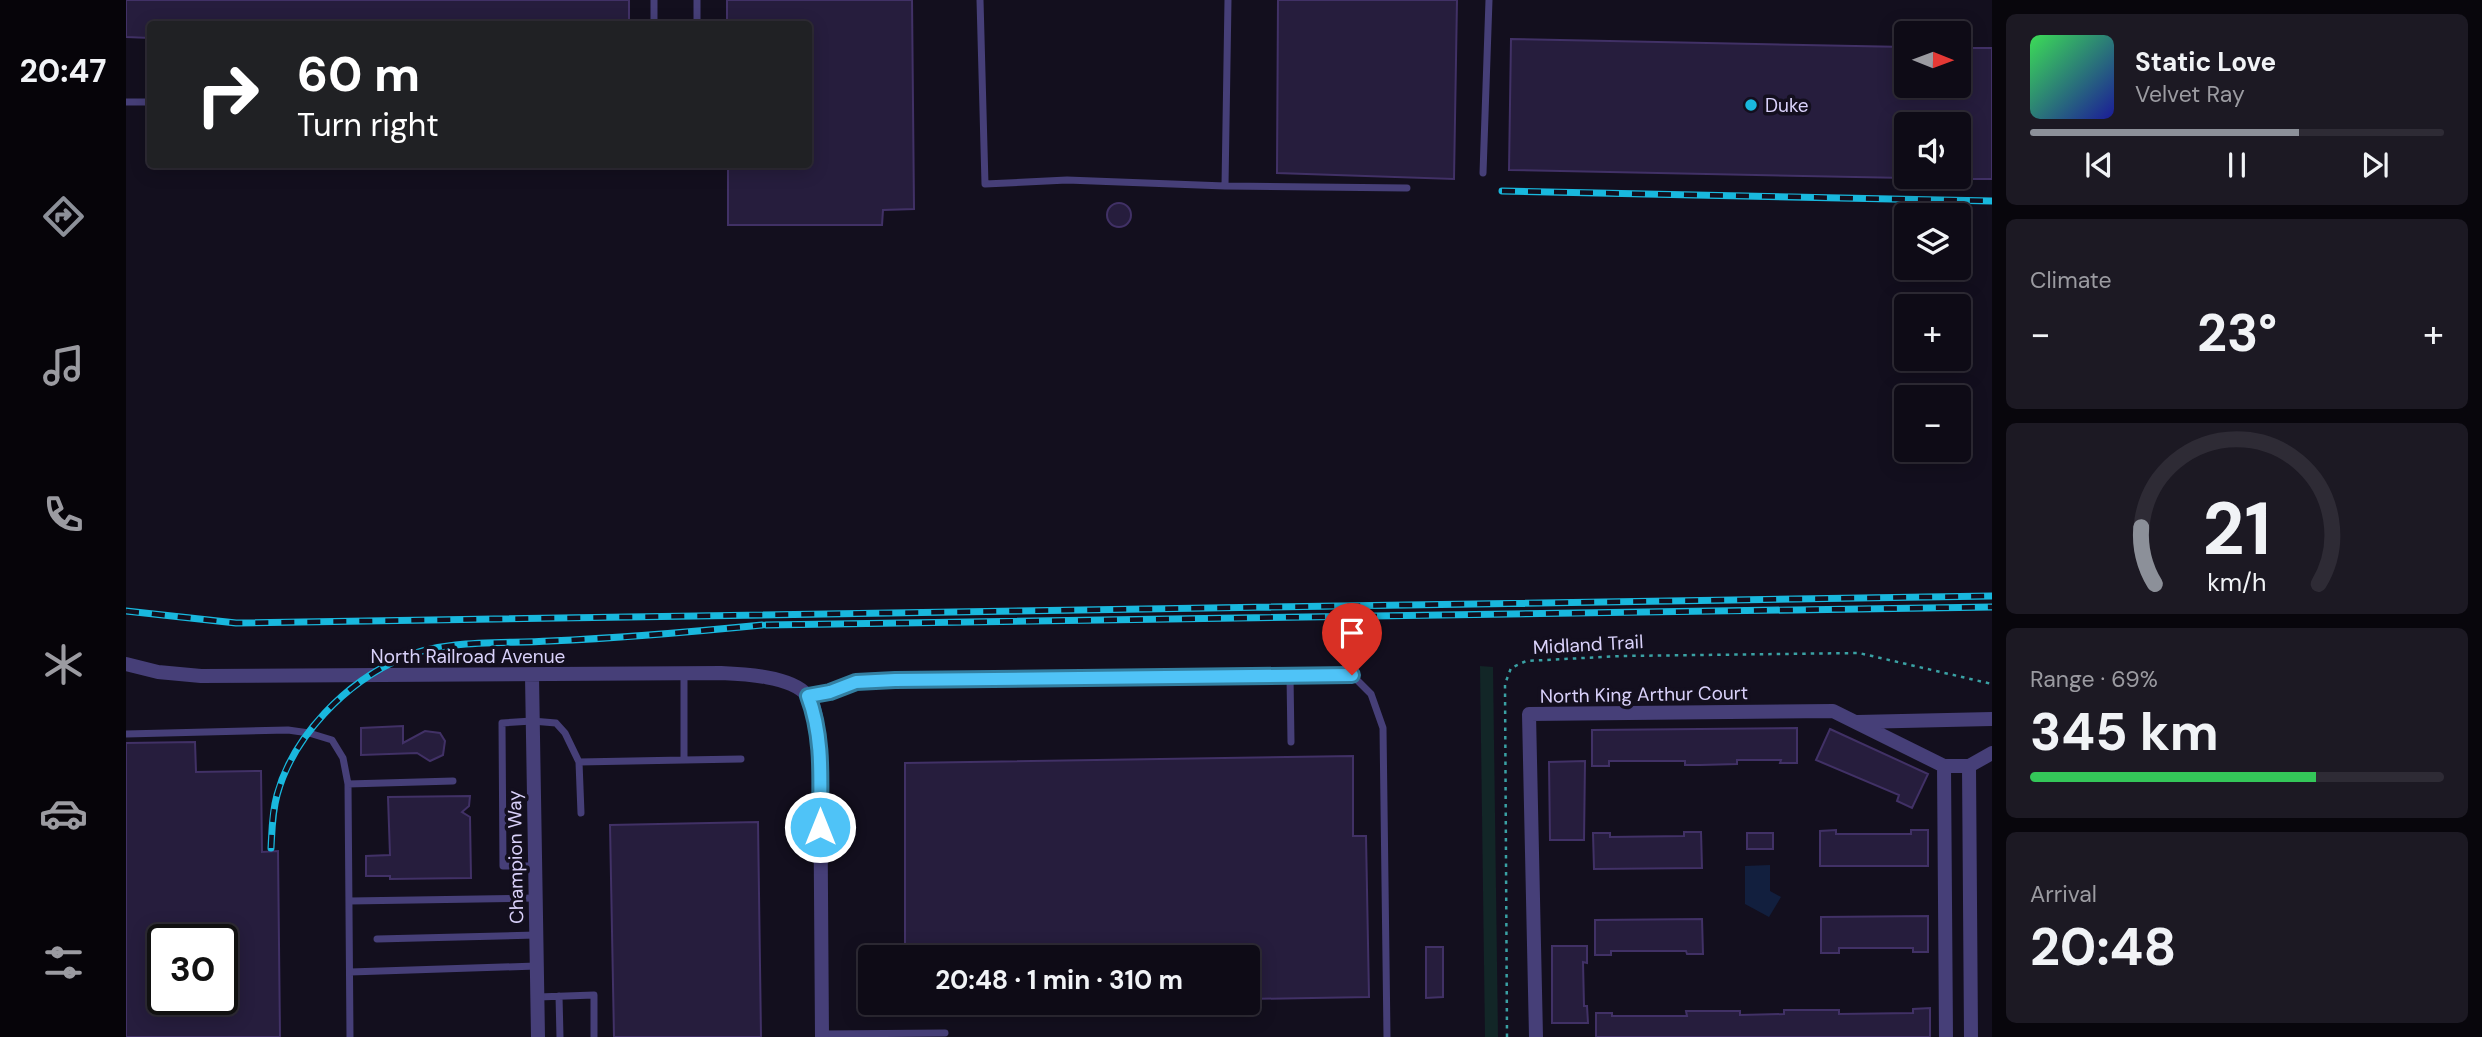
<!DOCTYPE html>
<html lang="en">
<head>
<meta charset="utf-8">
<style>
	body { margin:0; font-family:"DM Sans",sans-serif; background:#1c1923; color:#f1f3f6; height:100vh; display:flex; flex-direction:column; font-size:26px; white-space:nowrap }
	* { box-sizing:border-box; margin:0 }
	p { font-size:23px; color:#9b9ba1 }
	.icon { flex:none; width:38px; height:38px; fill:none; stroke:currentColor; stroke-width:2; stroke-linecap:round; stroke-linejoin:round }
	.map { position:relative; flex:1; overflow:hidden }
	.sheet { display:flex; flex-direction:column; gap:14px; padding:14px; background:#08060c; width:490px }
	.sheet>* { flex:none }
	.hud { position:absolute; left:21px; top:21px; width:665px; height:147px; border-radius:7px; box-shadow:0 4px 18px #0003,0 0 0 2px #2e2b35; background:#202124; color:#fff; overflow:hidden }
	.needle { width:46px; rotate:91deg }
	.buttons { position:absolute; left:1768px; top:21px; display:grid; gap:14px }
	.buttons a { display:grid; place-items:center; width:77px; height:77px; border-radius:7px; background:#0e0b16; box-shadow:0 4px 18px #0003,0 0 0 2px #2e2b35; font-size:35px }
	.speed { position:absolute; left:21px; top:924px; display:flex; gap:14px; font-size:35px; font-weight:700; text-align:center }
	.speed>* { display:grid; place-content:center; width:91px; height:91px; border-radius:50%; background:#0e0b16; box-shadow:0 4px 18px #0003,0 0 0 2px #2e2b35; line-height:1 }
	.speed .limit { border:4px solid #111; border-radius:10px; background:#fff; color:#111 }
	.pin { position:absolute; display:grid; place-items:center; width:60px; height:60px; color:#fff; margin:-72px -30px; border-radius:50% 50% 50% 0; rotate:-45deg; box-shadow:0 0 7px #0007 }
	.pin .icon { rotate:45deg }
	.me { position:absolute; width:77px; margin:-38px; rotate:0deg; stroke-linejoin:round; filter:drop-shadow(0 0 5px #0008) }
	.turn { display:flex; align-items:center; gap:24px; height:147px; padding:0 35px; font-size:32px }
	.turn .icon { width:91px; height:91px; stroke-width:2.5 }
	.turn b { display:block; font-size:49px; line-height:60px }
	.big { font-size:52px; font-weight:700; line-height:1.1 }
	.sheet .card { flex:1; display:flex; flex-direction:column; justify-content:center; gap:10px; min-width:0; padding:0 24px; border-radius:10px; background:#1c1923 }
	.sheet .dial { align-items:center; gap:0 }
	.dial svg { height:182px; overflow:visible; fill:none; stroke:#2e2b35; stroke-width:7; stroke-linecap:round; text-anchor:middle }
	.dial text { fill:#f1f3f6; stroke:none }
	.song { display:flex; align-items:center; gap:21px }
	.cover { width:84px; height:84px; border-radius:10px; background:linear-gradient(135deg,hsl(130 70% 55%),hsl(240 70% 35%)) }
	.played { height:7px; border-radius:4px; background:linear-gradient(90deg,#8c9099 65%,#2e2b35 65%) }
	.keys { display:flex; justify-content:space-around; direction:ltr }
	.heat { display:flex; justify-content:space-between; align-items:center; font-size:38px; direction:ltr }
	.charge { height:10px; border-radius:5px; background:linear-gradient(90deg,#34c759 69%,#2e2b35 0) }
	.trip { position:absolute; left:732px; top:945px; width:402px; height:70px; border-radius:7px; background:#0e0b16; box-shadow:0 4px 18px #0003,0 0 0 2px #2e2b35; font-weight:700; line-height:70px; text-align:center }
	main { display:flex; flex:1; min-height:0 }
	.tabs { display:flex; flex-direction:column; width:126px; justify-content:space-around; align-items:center; background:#060409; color:#9b9ba1 }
	.tabs .icon { width:49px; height:49px }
	.tabs .current { color:#8c9099 }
	.tabs b { font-size:32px; color:#f1f3f6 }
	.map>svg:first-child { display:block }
	.green { fill:#122627 }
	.water { fill:#121f3e }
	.building { fill:#261d3d; stroke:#413166; stroke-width:2; fill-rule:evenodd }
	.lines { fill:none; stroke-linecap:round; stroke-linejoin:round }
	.path { stroke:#3aa1a4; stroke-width:2.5; stroke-dasharray:3.5 5; stroke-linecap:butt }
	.lane { stroke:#463f78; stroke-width:7 }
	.street { stroke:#463f78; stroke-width:14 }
	.rail-casing { stroke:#19b8de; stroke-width:7 }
	.rail { stroke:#130f1e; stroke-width:4.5; stroke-dasharray:13; stroke-linecap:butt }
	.route-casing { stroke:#337fa1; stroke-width:18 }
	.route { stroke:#4fc3f7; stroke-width:12 }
	.poi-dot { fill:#19b8de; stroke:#130f1e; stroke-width:2.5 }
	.labels { text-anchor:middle; stroke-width:7; stroke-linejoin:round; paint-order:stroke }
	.poi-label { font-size:19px; fill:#d9d1fa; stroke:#130f1e; text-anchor:start }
	.street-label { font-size:19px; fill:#d9d1fa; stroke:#130f1e }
</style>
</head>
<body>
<main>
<nav class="tabs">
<b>20:47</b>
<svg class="icon current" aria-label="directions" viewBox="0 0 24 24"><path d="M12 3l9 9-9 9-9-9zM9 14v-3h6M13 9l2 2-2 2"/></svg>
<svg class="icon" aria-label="music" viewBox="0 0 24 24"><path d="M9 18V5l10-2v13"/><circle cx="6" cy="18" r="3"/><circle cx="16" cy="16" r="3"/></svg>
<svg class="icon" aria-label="phone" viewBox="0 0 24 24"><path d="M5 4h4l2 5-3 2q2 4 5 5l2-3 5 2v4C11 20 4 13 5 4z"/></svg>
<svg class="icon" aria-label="climate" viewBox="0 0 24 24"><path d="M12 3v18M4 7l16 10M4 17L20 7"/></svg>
<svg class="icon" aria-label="car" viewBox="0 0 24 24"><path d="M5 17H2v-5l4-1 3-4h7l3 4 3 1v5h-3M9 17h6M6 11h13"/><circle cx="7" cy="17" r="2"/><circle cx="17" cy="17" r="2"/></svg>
<svg class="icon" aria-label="filters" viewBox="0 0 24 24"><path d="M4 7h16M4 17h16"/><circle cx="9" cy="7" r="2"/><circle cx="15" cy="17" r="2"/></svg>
</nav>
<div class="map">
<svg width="1866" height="1037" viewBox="0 0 1866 1037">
	<rect width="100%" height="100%" fill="#130f1e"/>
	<path class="green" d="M1354,666L1367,667L1372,1037H1359Z"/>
	<path class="water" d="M1644,865V891L1655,897L1643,917L1619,904V866Z"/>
	<path class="building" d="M0,0H503V24H24V38L0,37Z
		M601,0H786L788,209L757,210L756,225H602V164H682V24H601Z
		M1152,0H1331L1328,179L1151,173Z
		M1385,39L1780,47V86H1832V48H1866V179H1832V124H1780V178L1383,170Z
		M981 215a12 12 0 1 1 24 0a12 12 0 1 1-24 0Z
		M277,726V743L299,731L314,733L319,741L317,755L304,761L291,753L235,755V728Z
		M1671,728V763H1654L1655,760H1611V764L1574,765H1559V761H1483V766H1466V730Z
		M1704,729L1802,774L1786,808L1771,801L1773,795L1690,760Z
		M69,742L70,772L135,771L136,852L152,851L154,1037H0V743ZM37,940H96V999H37Z
		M1227,756V836H1240L1243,997L1122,999V957H779V763Z
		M1459,761L1458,840H1424L1423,762Z
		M344,796L343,806L336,812L344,817L345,878L264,879V876H240V856L264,855L262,797Z
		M632,822L635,1037H488L484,825Z
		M1710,830V834H1785V830H1802V866H1694V831Z
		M1558,832H1575L1576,868L1468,869L1467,833H1484V837L1558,836Z
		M1621,833H1647V849H1621Z
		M1802,916V952H1787V948H1713V953H1695V917Z
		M1576,919L1577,954H1561L1560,951H1485V955H1469V920Z
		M1426,946H1461V963L1457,962L1458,1006H1461L1462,1023H1426Z
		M1300,947H1317V997L1300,998Z
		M1804,1008V1037H1470V1013H1486V1016H1561L1560,1011H1614V1015L1658,1014V1010H1713V1014L1787,1013V1009Z"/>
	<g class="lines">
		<path class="path" d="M1381,1037L1379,684L1385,668L1400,661L1496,656L1733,653L1866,684"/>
		<path class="lane" d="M571,0V24
			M854,0L859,184L941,180L1099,186L1102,0
			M528,24V0
			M0,102H24
			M1357,173L1363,0
			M1099,186L1281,188
			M1164,676L1165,742
			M682,695L704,692L730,682L789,680L894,681L1226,675L1245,694L1257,728L1261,1037
			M0,734L162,730L183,733L206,740L217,758L222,784L224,1037
			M558,760L615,759
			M222,784L327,781
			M455,813L453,762L558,760V674
			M409,866H377L376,723L406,721L430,723L439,733L453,762
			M224,901L409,898
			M251,939L410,935
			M224,972L410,966
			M433,996L434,1037
			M412,997L468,995V1037
			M697,1034L819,1033"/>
		<path class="street" d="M0,664L32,672L75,676L595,673C618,674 665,676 681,695C692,708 692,734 694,750L696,1037
			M406,676L412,1037
			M1731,722L1866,719
			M1818,766L1820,1037
			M1843,766L1845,1037
			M1410,1037L1403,714L1707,711L1818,766H1843L1866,753"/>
		<g class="rail-casing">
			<path id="rail" d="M1376,191L1866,201
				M0,611L110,623L1866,596
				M640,625L1866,607
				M145,848C146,830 146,813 151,795C167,736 220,682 276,658C320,639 377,644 424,641C495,638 565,632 636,625"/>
		</g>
		<use href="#rail" class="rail"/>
	</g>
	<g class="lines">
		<g class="route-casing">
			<path id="route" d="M694,827C694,783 698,738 682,696L704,692L730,682L769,680L1226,675"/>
		</g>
		<use href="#route" class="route"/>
	</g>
	<circle class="poi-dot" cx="1625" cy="105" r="7"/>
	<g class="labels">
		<g class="poi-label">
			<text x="1639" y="112">Duke</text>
		</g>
		<g class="street-label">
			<text transform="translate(1462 644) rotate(-3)" y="7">Midland Trail</text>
			<text x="342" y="663">North Railroad Avenue</text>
			<text transform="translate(1518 694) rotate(-1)" y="7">North King Arthur Court</text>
			<text transform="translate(389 857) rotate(-91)" y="7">Champion Way</text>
		</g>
	</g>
</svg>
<div class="buttons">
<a><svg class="needle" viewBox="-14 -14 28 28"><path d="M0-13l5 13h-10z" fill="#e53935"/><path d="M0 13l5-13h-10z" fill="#9b9ba1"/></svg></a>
<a><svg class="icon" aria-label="sound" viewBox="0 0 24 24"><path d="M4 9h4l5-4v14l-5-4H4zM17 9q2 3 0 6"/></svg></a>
<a><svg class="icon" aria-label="layers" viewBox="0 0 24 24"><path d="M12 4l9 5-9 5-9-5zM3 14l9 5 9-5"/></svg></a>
<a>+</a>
<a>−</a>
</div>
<div class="speed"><div class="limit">30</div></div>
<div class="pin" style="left:1226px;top:675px;background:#d93025"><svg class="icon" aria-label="arrive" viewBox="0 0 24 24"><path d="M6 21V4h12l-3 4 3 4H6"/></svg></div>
<svg class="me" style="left:694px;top:827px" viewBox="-20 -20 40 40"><circle r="17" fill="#4fc3f7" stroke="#fff" stroke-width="3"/><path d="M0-11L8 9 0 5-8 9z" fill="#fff"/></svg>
<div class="trip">20:48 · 1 min · 310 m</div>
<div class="hud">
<div class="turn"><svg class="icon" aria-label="right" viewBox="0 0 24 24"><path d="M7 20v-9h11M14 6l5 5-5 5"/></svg><div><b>60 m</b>Turn right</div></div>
</div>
</div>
<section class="sheet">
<div class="card">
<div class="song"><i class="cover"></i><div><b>Static Love</b><p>Velvet Ray</p></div></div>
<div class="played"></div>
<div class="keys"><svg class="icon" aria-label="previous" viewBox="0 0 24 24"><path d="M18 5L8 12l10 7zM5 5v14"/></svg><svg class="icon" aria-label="pause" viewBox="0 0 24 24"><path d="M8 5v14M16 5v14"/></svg><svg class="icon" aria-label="next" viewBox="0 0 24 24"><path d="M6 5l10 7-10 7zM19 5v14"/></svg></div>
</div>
<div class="card"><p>Climate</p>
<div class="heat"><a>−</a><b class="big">23°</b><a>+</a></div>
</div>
<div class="card dial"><svg viewBox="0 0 100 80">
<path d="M14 69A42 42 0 1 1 86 69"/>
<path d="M14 69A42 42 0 0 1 8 44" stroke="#8c9099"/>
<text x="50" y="56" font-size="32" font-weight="700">21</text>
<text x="50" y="72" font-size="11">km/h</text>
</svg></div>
<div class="card"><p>Range · 69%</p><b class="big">345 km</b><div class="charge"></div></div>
<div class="card"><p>Arrival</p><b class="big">20:48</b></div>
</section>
</main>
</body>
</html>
